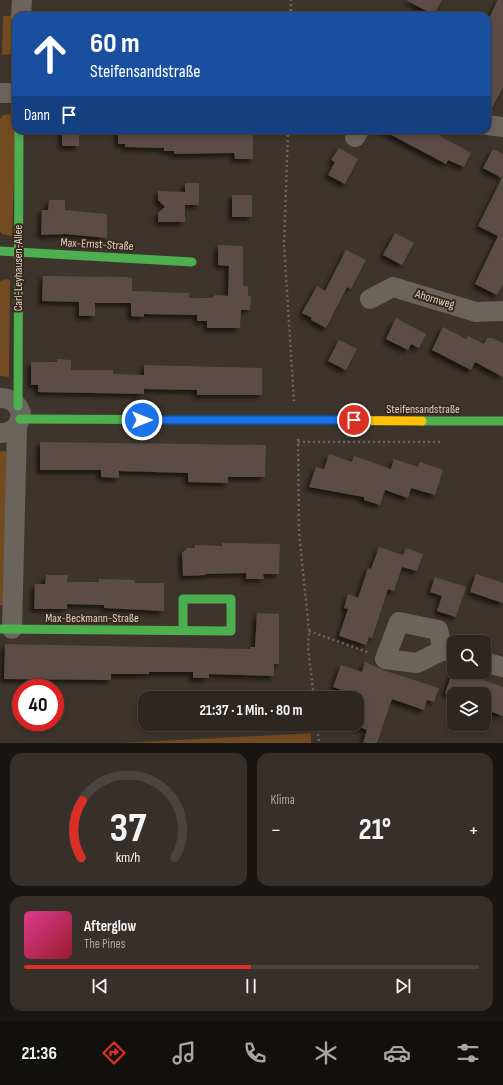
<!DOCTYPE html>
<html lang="de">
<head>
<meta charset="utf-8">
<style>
	body { margin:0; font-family:"Sofia Sans Condensed",sans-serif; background:#362f2a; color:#f1f3f6; height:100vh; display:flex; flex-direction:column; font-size:15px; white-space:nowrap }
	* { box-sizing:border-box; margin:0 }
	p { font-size:13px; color:#a7a5a5 }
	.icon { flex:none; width:22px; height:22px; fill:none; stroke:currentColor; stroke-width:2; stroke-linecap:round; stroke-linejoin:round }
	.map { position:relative; height:743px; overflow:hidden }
	.panel { display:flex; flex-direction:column; gap:10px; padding:10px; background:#191512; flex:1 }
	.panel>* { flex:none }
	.top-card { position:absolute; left:12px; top:12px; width:479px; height:122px; border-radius:12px; box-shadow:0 2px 6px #0003,0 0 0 1px #49443f; background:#1a4fa0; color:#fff; overflow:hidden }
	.buttons { position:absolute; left:447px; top:635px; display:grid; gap:8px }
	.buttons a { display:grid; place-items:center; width:44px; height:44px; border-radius:8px; background:#2e2721; box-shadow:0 2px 6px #0003,0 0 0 1px #49443f; font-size:20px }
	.speed { position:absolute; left:12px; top:679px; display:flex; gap:8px; font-size:20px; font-weight:700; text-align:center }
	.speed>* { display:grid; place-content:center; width:52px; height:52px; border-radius:50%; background:#2e2721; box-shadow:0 2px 6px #0003,0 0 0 1px #49443f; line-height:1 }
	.speed .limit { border:6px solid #d22; background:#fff; color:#111 }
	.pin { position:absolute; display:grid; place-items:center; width:34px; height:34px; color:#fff; margin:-17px; border:2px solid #fff; border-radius:50%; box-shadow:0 1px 4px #0007 }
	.me { position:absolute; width:44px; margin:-22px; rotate:90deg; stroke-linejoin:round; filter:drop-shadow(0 0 3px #0008) }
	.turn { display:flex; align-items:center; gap:14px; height:84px; padding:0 12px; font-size:18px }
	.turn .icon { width:52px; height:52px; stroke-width:2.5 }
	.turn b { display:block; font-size:28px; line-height:34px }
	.then { display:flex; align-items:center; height:38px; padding:0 12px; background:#0003; gap:8px; font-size:15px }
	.big { font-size:30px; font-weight:700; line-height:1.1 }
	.panel .tile { flex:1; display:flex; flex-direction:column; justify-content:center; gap:6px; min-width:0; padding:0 14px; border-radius:12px; background:#362f2a }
	.panel .dial { align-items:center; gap:0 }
	.dial svg { height:104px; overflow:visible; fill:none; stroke:#49443f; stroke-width:7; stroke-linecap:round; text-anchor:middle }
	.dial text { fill:#f1f3f6; stroke:none }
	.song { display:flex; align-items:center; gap:12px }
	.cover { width:48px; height:48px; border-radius:6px; background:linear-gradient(135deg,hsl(330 70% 55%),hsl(350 70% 35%)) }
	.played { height:4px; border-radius:2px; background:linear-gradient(90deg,#d93025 50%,#49443f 50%) }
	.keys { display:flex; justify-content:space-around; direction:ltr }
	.heat { display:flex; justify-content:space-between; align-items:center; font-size:22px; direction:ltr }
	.panel .tiles { flex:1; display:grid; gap:10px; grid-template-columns:1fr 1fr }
	.tile:last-child { grid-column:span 2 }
	.trip { position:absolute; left:138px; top:691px; width:226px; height:40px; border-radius:12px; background:#2e2721; box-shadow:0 2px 6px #0003,0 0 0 1px #49443f; font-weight:700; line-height:40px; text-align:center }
	.menu { display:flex; height:64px; justify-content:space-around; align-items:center; background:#12100d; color:#a7a5a5 }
	.menu .icon { width:28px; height:28px }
	.menu .on { color:#d93025 }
	.menu b { font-size:18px; color:#f1f3f6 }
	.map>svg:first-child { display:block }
	.green { fill:#724b21 }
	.building { fill:#5b4c46; filter:url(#shadow) }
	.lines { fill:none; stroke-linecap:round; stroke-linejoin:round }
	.path { stroke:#6c6660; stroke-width:2.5; stroke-dasharray:2 3; stroke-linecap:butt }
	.street { stroke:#6b645c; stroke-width:20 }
	.fast { stroke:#4caf50; stroke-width:9 }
	.slow { stroke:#ffc107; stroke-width:9 }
	.route-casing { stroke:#114b97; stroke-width:10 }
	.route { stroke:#1a73e8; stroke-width:7 }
	.labels { text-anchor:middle; stroke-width:4; stroke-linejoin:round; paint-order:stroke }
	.street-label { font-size:12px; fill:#dcd2c9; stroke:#392a1c }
</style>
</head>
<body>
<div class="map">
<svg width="503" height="743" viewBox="0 0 503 743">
	<defs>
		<filter id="shadow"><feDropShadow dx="-3.5" dy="3.5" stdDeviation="2" flood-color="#0009"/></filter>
	</defs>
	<rect width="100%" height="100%" fill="#3d342c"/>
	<path class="green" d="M18,15L16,16V54L2,55L3,16Z
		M9,114L15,116L16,130L12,236L2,234L0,231V119L3,115Z
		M6,279L10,280L9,377L0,376V281Z
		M0,451H7L3,605H0Z
		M311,733V743H122L295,734Z"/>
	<path class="building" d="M406,0H442L434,15Z
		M498,0H503V87L489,114H487V22Z
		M62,130H79V146H62Z
		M118,130H193V132L253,134V159H235L234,153L174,154V151H164V148L125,147V144H118Z
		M382,130H429L471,153L464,167L448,160L446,164Z
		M339,148L358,159L345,184L328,175L335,162L331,160Z
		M493,149L503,154V284L497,295L475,284L498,236L478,226L502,178L483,168Z
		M185,183H199V205H185V222H158V213L165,207L158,200V191L185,192Z
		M232,195H252V217H232Z
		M49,200H65V210L107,214V238L65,234L41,235L42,210H48Z
		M395,233L414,243L402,265L383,255Z
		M218,245L243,246V286H248V296H251L250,310H241L240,328H207V321H197V315L144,314V317L131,316V303H95V316H79V302L42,301L43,276H49L126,277L132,278V291L189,293V298H212L215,295L228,296L229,266L218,265Z
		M346,250L366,260L351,289L347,287L326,328L311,320L312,318L302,313L317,286L325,291Z
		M396,318L426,334L419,348L411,344L408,350L386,339Z
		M443,327L466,339L468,336L484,344L487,338H492L503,343V377L475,362L471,370L432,350Z
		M339,340L357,349L346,370L328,361Z
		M57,359L71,360V370H113V374L144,375V365L262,368V395H197V390L144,389V394L38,392V385H31V362H57Z
		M40,442L266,445L265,477H228V483L188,482V473L119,471V478L101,477V470H40Z
		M329,454L352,462L354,456L391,469L394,459L418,467L420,462L443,470L435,495L411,488L408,498L385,490L380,505L364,500V497L309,487L316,467L324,469Z
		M222,543L280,544L279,574H263L264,579H246V573L206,574V575L183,576L182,553L187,548H195V545L222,546Z
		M379,547L403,555L406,548L423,554L417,571L402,567L394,591L388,589L372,638L369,637L366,645L339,636L348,609L344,608L348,594L358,598L368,568L371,569Z
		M476,574L503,583V603L470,592Z
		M46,575H68L67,582H99V579L135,580V583H164V611L104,608V605L67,604V609H34L35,584H45Z
		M435,577L466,587L456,617L437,611L442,596L430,592Z
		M257,613L279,614V664H274V676L209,674V678H193V672H149V674H111V680L4,679L5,644L250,649V647H255Z
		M365,662L383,670L439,688L434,702L427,700L424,710L392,699L377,743H363L367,730L357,726V695L333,687L341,665L362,672Z
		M453,670L503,687V716L484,709V694H445Z"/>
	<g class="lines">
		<path class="path" d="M291,16V0
			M288,130L284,245L294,401
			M298,439L299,532L309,631L308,648L314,698
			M298,442H442
			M309,631L370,653
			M317,724L319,743"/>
		<path class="street" d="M21,16L22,0
			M0,93H16
			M487,125L503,127
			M355,137L359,130
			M370,299L393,287L476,312L503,311
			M0,398C11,398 17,403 21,413C20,426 13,433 0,433
			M12,629L17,427
			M443,650L438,630L399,622L385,659L417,663L443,650L454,653
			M484,662L503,667"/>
		<path class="fast" d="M0,251L192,262
			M18,406L19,130
			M20,419L280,420
			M422,421H503
			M0,629L231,631V599H183V630"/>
		<path class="slow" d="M280,420L422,421"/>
	</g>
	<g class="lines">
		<g class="route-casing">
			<path id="route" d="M142,420H354"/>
		</g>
		<use href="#route" class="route"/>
	</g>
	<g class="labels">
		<g class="street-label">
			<text transform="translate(97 244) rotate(3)" y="4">Max-Ernst-Straße</text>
			<text transform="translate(18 268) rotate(-90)" y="4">Carl-Leyhausen-Allee</text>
			<text transform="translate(435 299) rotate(17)" y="4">Ahornweg</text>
			<text x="423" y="413">Steifensandstraße</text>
			<text x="92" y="622">Max-Beckmann-Straße</text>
		</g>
	</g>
</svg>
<div class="buttons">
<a><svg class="icon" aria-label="search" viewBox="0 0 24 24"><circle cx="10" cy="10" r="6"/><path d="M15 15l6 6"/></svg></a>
<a><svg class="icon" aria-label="layers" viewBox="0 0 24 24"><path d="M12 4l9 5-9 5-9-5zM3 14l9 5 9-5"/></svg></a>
</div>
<div class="speed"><div class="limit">40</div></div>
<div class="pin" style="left:354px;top:420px;background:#d93025"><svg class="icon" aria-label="arrive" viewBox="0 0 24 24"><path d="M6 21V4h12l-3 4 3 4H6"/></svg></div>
<svg class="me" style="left:142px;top:420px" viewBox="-20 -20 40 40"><circle r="17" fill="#1a73e8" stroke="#fff" stroke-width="3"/><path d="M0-11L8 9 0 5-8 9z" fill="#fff"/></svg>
<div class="trip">21:37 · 1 Min. · 80 m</div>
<div class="top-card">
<div class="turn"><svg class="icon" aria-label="ahead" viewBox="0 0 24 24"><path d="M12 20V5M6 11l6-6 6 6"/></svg><div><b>60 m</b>Steifensandstraße</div></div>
<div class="then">Dann<svg class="icon" aria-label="arrive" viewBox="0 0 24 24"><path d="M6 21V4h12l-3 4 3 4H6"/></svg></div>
</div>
</div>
<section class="panel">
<div class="tiles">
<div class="tile dial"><svg viewBox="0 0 100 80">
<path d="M14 69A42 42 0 1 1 86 69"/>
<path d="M14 69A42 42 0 0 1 15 25" stroke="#d93025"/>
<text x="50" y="56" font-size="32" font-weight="700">37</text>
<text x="50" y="72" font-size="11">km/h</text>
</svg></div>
<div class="tile"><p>Klima</p>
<div class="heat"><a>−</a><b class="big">21°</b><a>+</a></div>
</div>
<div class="tile">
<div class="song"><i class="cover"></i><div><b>Afterglow</b><p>The Pines</p></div></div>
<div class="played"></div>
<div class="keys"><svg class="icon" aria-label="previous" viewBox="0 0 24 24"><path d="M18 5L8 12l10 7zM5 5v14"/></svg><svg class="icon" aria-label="pause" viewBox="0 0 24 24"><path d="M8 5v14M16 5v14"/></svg><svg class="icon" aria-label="next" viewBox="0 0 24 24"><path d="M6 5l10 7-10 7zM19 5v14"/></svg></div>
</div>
</div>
</section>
<nav class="menu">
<b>21:36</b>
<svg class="icon on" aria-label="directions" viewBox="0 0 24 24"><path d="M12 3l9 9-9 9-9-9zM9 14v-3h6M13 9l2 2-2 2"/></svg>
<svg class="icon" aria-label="music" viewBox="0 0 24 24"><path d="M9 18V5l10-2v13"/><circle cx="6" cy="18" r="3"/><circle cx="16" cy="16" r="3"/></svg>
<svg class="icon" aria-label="phone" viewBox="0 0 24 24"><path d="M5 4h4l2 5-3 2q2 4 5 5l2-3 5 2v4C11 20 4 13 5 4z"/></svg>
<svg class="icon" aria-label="climate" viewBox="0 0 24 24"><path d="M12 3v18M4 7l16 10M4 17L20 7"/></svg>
<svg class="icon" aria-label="car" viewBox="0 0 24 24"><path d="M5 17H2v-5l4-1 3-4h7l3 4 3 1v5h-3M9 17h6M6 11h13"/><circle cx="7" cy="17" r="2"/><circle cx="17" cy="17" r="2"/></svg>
<svg class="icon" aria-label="filters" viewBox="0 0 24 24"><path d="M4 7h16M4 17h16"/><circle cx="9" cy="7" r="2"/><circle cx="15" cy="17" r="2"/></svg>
</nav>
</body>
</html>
